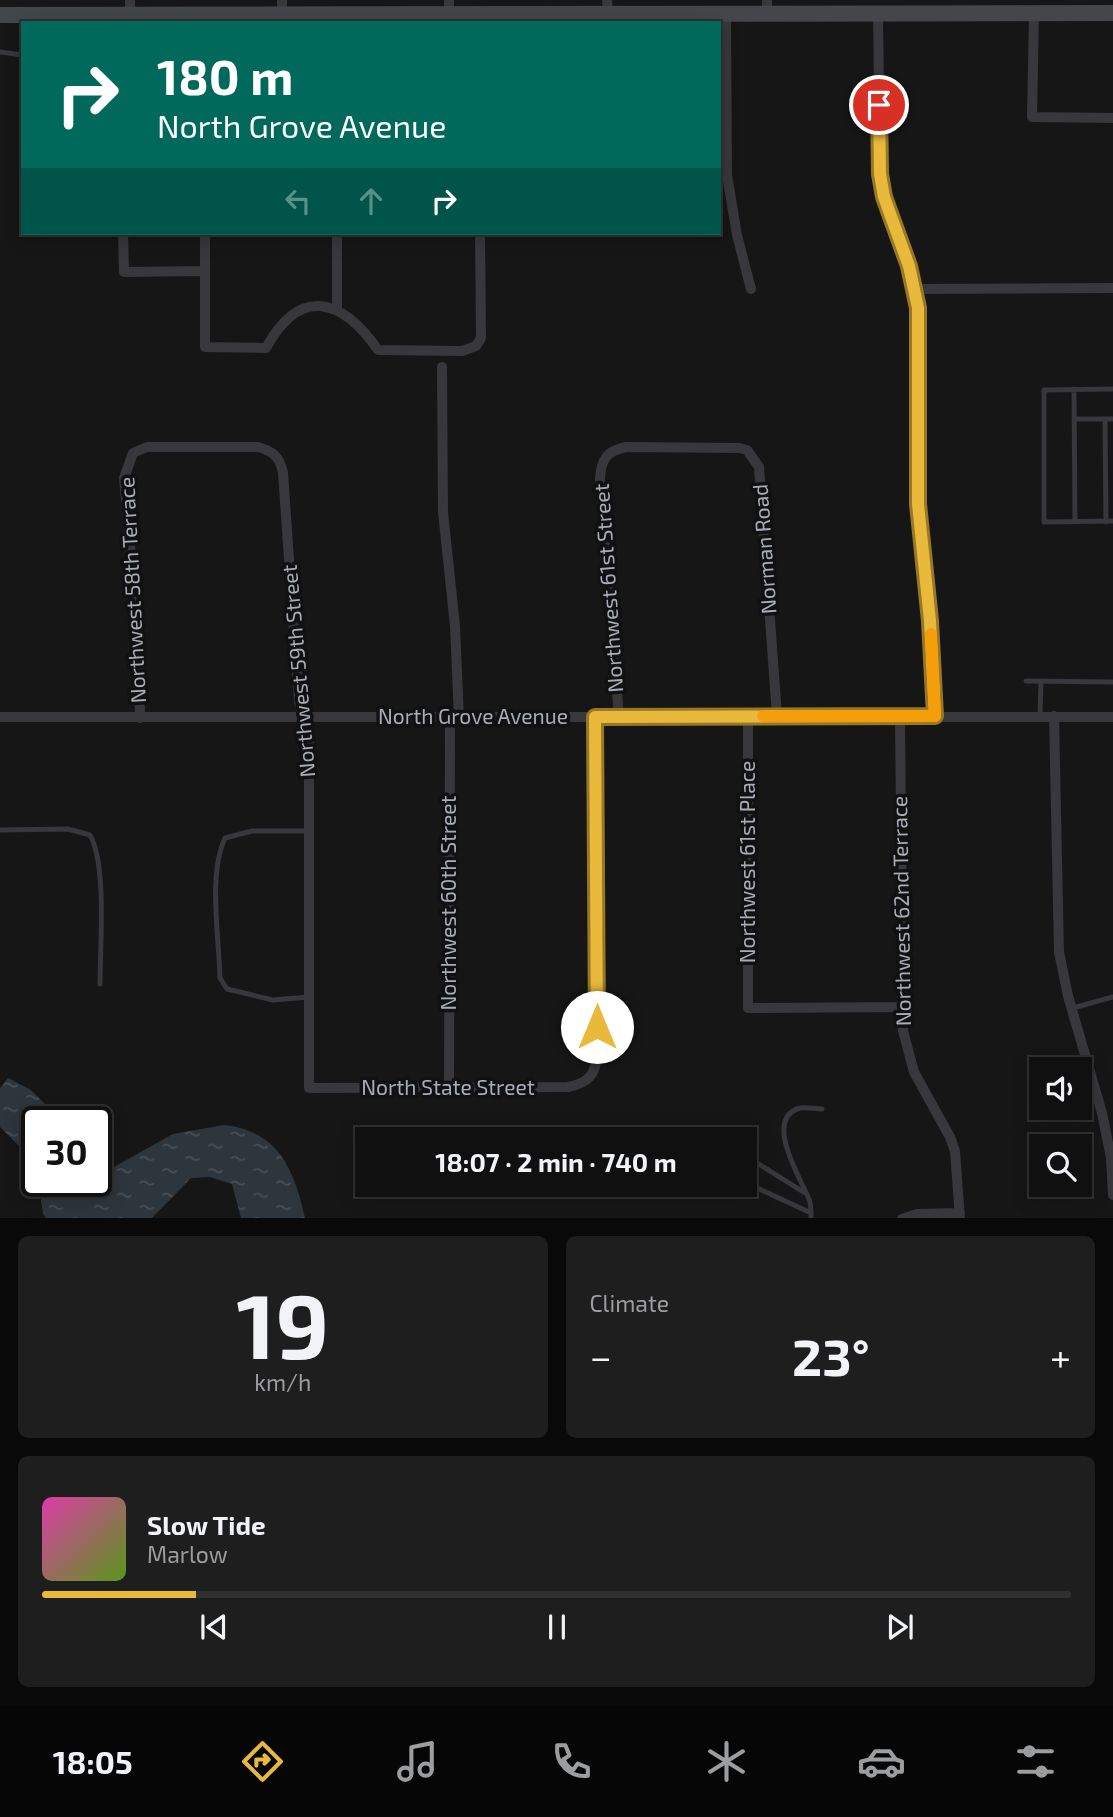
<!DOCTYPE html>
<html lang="en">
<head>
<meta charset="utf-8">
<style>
	body { margin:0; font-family:"Exo 2",sans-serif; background:#1e1e1f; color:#f1f3f6; height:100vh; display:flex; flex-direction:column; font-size:26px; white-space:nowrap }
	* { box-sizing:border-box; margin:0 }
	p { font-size:23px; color:#9c9d9f }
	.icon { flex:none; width:38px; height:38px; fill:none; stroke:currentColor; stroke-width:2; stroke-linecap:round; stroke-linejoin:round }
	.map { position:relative; height:1218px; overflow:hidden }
	.side { display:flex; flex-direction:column; gap:18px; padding:18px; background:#090909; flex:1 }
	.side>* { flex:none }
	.top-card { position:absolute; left:21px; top:21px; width:700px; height:214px; border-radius:0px; box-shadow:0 4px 18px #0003,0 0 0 2px #303031; background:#00695c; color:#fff; overflow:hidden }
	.fabs { position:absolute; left:1029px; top:1057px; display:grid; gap:14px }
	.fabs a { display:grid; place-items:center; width:63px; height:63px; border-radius:0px; background:#101011; box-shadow:0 4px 18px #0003,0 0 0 2px #303031; font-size:35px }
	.speed { position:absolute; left:21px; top:1106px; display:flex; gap:14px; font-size:35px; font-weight:700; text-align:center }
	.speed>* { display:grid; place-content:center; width:91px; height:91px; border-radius:50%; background:#101011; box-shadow:0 4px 18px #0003,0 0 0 2px #303031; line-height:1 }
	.speed .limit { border:4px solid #111; border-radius:10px; background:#fff; color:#111 }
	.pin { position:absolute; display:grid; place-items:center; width:60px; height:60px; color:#fff; margin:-30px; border:4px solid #fff; border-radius:50%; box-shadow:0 2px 7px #0007 }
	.me { position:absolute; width:77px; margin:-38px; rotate:0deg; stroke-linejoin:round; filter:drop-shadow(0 0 5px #0008) }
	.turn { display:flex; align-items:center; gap:24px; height:147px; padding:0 21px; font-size:32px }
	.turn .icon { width:91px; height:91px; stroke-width:2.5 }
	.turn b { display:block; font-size:49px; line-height:60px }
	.lanes { display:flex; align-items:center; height:66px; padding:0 21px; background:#0003; justify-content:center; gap:35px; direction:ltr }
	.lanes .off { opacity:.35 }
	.big { font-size:52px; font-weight:700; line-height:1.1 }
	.side .card { flex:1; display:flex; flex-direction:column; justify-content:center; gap:10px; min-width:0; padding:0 24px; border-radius:10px; background:#1e1e1f }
	.side .dial { align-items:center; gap:0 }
	.dial b { font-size:91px; line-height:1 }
	.song { display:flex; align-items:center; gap:21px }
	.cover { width:84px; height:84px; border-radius:10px; background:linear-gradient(135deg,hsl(320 70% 55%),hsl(90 70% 35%)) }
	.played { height:7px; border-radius:4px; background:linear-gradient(90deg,#e9b93c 15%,#303031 15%) }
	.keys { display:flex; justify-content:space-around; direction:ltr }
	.heat { display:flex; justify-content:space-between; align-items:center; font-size:38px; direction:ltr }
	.side .tiles { flex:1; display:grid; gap:18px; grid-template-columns:1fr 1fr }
	.card:last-child { grid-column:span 2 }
	.trip { position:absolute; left:355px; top:1127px; width:402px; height:70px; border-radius:0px; background:#101011; box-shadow:0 4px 18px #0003,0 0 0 2px #303031; font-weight:700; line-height:70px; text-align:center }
	.tabs { display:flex; height:112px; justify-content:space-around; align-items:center; background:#060607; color:#9c9d9f }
	.tabs .icon { width:49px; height:49px }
	.tabs .selected { color:#e9b93c }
	.tabs b { font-size:32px; color:#f1f3f6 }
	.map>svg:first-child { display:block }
	.water { fill:url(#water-ripples) }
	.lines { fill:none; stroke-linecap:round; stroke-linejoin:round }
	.service { stroke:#37373c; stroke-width:5 }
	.minor { stroke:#37373c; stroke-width:10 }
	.secondary { stroke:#45464c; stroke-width:16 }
	.route-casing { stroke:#977827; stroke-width:18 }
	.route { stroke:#e9b93c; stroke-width:12 }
	.slow { stroke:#f59e0b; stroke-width:12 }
	.labels { text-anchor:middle; stroke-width:7; stroke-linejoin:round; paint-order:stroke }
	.street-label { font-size:21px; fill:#a8acb7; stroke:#111112 }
</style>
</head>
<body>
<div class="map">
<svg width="1113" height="1219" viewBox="0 0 1113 1219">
	<defs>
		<pattern id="water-ripples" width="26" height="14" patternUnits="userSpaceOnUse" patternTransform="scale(1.75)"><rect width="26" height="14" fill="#2e363d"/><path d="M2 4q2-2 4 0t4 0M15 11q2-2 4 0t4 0" fill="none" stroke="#495057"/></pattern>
	</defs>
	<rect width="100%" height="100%" fill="#161617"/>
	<path class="water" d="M8,1078L31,1090L63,1122H37V1173L35,1162L0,1127V1088Z
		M224,1125C279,1131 294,1170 305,1218H241L232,1184L210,1177L191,1178L152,1218L47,1219L43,1214L38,1181H96V1177L105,1172L173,1134Z"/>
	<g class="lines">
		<path class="service" d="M0,52L23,55
			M1074,389L1075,522
			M1113,389L1044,390V522L1113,521
			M1074,419H1113
			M1105,419L1106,522
			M1026,681L1113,682
			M1040,716L1041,682
			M0,830L68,829L90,835C107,864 100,948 100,984
			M309,831H252L225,838C208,875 219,936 220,978L227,989L273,1000L309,997
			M1073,1008L1113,997
			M747,1134L746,1156L805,1193
			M753,1186L811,1213
			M811,1219C811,1213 811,1207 810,1202C804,1183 761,1119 800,1108C806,1107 815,1109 822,1109"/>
		<path class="minor" d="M130,0V16
			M282,0V15
			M449,0V15
			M607,0L608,14
			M767,0V14
			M878,14L880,174C888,220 912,262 918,308V504L930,621L935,716
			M1034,14L1032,117L1113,118
			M726,15L727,175L737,235L751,289
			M123,233L124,272L205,271
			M205,233V347L266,348C300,286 342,298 378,350L462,351L476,346L481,338L480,233
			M337,233V310
			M915,289L1113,288
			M442,367L443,512L455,626L459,718
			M748,716V1008L902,1007
			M1054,716L1059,952L1068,996L1102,1113L1111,1158L1113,1195
			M0,717H1113
			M619,717L600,479C601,459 607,451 626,447L739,448L747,450L759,467L777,716
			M900,717L903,1031L914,1072L950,1137L955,1151L960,1219
			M140,718L138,634L124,478L133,453L147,447H258C273,451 280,457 283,473L299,702L309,737V1088L568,1087C589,1083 596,1074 597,1054L595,717
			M449,1088L450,718
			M902,1219L917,1214L960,1213"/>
		<path class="secondary" d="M0,15L1113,13"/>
	</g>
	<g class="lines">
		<g class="route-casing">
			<path id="route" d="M597,1027L595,717L935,716L930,621L918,504V308L909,266L884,197L880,174L879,105"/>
		</g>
		<use href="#route" class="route"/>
		<path class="slow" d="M763,716H935L931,634"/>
	</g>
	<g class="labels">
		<g class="street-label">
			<text transform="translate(765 549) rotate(-94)" y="7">Norman Road</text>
			<text transform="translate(609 588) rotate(-94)" y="7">Northwest 61st Street</text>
			<text transform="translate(133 590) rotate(-93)" y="7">Northwest 58th Terrace</text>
			<text transform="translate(299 671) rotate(-95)" y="7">Northwest 59th Street</text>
			<text x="473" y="724">North Grove Avenue</text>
			<text transform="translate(748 862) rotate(-90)" y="7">Northwest 61st Place</text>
			<text transform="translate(449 903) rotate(-90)" y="7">Northwest 60th Street</text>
			<text transform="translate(902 911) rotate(-91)" y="7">Northwest 62nd Terrace</text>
			<text x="448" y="1095">North State Street</text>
		</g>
	</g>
</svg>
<div class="fabs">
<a><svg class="icon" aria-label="sound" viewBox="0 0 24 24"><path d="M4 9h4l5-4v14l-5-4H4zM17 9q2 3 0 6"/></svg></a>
<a><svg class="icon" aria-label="search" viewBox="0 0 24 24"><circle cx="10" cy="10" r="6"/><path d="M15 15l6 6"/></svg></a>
</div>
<div class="speed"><div class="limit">30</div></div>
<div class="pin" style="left:879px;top:105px;background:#d93025"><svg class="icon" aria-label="arrive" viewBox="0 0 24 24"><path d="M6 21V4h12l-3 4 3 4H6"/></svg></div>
<svg class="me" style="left:597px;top:1027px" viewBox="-20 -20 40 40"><circle r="19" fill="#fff"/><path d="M0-13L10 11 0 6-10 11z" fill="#e9b93c"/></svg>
<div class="trip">18:07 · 2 min · 740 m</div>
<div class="top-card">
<div class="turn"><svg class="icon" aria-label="right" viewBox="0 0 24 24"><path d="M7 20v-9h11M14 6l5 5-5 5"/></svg><div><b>180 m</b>North Grove Avenue</div></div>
<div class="lanes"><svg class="icon off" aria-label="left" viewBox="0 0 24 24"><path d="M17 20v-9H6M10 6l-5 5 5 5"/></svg><svg class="icon off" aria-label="ahead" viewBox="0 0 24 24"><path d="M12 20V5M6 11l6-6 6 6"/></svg><svg class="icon" aria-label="right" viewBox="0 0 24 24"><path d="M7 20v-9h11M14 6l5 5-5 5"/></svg></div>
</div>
</div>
<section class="side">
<div class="tiles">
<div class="card dial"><b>19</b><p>km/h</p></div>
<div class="card"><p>Climate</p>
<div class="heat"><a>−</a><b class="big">23°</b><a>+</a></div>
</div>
<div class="card">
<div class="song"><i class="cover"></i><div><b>Slow Tide</b><p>Marlow</p></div></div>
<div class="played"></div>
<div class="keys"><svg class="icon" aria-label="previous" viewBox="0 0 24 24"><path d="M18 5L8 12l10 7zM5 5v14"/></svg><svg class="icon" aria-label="pause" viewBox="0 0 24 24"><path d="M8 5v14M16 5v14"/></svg><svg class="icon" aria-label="next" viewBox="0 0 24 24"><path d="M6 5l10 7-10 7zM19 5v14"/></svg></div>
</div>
</div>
</section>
<nav class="tabs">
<b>18:05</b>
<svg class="icon selected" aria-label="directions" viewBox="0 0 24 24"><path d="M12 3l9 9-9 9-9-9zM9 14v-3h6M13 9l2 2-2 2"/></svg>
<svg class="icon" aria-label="music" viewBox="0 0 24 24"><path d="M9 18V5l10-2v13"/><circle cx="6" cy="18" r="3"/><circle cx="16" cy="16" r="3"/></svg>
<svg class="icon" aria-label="phone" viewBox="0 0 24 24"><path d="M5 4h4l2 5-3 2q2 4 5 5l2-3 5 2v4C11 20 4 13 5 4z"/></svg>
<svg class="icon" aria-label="climate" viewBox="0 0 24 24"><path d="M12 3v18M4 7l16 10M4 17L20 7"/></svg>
<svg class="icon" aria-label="car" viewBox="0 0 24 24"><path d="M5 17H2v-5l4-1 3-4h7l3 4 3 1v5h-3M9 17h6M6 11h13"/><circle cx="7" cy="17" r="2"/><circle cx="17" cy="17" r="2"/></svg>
<svg class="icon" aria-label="filters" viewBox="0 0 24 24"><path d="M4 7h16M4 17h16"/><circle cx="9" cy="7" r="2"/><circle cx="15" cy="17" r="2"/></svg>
</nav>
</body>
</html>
